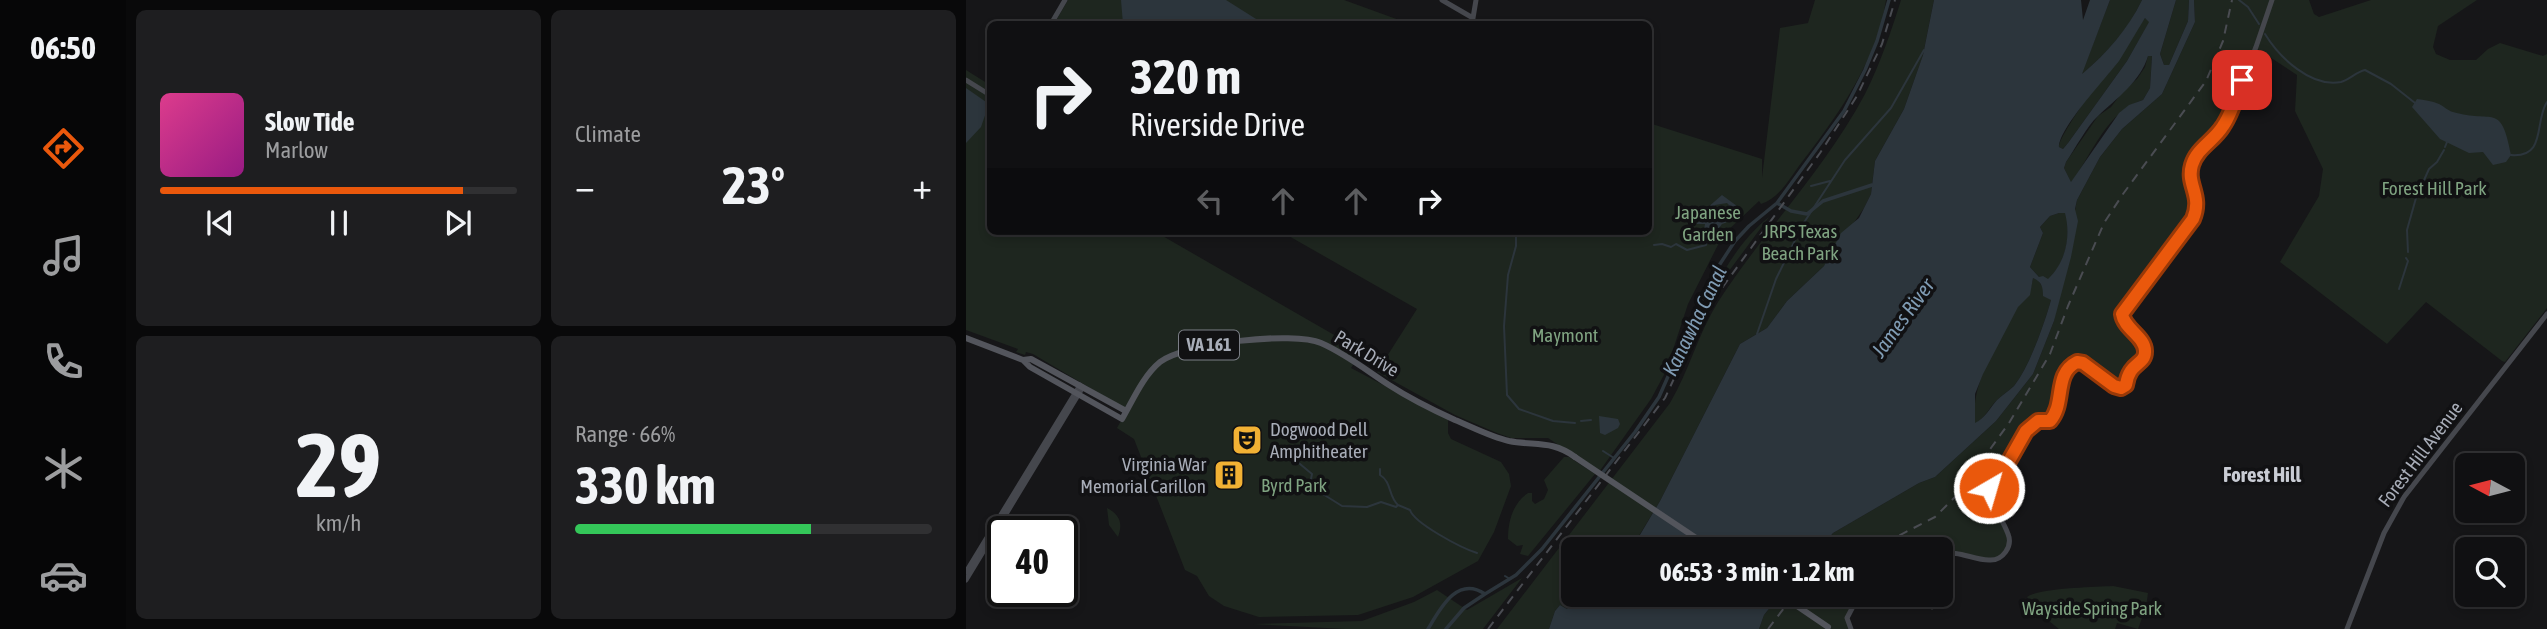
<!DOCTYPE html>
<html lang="en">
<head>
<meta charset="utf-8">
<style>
	body { margin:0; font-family:"Asap Condensed",sans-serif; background:#1e1e20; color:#f1f3f6; height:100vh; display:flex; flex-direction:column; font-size:26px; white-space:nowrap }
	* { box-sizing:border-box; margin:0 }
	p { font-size:23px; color:#9c9d9f }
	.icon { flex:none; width:38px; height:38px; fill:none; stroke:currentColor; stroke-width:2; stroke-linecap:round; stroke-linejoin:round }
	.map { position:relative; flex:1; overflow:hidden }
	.details { display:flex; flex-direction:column; gap:10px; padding:10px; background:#09090a; width:840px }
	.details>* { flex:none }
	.hud { position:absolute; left:21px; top:21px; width:665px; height:214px; border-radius:10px; box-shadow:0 4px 10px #0003,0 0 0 2px #303032; background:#101012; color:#f1f3f6; overflow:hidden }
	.needle { width:46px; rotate:277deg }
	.buttons { position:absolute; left:1489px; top:453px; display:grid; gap:14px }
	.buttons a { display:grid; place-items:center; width:70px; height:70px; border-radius:10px; background:#101012; box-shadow:0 4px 10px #0003,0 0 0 2px #303032; font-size:35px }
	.speed { position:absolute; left:21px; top:516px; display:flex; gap:14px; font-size:35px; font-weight:700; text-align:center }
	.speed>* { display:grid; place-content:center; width:91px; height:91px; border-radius:50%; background:#101012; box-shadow:0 4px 10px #0003,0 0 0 2px #303032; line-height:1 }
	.speed .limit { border:4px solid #111; border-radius:10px; background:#fff; color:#111 }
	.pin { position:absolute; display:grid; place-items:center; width:60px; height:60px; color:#fff; margin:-30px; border-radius:14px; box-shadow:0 4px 10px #0006 }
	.me { position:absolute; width:77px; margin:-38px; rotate:38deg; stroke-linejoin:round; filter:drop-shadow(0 0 5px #0008) }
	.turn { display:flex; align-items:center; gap:24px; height:147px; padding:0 28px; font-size:32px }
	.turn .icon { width:91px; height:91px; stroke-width:2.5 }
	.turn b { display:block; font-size:49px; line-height:60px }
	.lanes { display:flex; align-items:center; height:66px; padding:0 28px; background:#0003; justify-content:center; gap:35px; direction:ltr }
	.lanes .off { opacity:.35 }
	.big { font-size:52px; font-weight:700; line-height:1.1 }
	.details .widget { flex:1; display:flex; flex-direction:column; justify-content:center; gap:10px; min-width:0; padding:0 24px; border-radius:10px; background:#1e1e20 }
	.details .dial { align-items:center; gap:0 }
	.dial b { font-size:91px; line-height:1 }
	.song { display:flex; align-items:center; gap:21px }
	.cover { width:84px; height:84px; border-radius:10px; background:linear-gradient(135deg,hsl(330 70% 55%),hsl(310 70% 35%)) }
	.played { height:7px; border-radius:4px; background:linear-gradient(90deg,#ea580c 85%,#303032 85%) }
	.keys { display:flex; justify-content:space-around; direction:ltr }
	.heat { display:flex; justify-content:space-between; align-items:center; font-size:38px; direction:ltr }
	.charge { height:10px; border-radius:5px; background:linear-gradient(90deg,#34c759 66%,#303032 0) }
	.details .tiles { flex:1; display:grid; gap:10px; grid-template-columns:repeat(2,1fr) }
	.trip { position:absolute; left:595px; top:537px; width:392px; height:70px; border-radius:10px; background:#101012; box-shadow:0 4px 10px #0003,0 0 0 2px #303032; font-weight:700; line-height:70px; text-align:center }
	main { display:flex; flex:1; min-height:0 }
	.tabs { display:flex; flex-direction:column; width:126px; justify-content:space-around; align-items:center; background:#060607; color:#9c9d9f }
	.tabs .icon { width:49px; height:49px }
	.tabs .selected { color:#ea580c }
	.tabs b { font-size:32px; color:#f1f3f6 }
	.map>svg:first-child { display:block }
	.green { fill:#1e261f }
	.water { fill:#2c353c; fill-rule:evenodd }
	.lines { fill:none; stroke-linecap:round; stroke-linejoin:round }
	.stream { stroke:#2c353c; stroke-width:2 }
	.canal { stroke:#2c353c; stroke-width:3.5 }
	.secondary { stroke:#45474d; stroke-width:5 }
	.primary { stroke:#53555c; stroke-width:6 }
	.rail { stroke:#4a4c52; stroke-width:2; stroke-dasharray:9 7; stroke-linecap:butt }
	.primary-bridge { stroke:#53555c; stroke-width:6 }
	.route-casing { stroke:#983908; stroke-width:18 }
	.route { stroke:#ea580c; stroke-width:12 }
	.labels { text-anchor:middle; stroke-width:7; stroke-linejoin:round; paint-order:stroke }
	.shield { fill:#111113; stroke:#7b7e86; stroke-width:2 }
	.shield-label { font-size:18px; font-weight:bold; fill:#a8adb8 }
	.park-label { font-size:19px; fill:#7fa381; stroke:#111113 }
	.street-label { font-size:19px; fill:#a8adb8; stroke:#111113 }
	.poi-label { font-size:19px; fill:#a8adb8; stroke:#111113; text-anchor:start }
	.water-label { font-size:21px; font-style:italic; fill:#7f9bb3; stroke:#111113 }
	.neighbourhood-label { font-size:21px; font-weight:bold; fill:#c9ccd4; stroke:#111113 }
</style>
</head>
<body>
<main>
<nav class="tabs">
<b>06:50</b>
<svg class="icon selected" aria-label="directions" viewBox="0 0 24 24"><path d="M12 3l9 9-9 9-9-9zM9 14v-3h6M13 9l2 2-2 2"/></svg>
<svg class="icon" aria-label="music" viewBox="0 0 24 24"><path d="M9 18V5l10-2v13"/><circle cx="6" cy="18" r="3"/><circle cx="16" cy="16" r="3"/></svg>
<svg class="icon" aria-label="phone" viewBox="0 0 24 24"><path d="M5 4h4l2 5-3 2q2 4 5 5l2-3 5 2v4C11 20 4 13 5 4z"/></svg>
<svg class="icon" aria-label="climate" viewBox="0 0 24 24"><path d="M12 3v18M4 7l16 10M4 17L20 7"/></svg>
<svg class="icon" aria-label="car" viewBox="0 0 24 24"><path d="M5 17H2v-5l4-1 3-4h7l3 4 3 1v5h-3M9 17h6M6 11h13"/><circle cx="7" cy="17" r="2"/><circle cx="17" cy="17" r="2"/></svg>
</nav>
<section class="details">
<div class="tiles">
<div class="widget">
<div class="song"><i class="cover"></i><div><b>Slow Tide</b><p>Marlow</p></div></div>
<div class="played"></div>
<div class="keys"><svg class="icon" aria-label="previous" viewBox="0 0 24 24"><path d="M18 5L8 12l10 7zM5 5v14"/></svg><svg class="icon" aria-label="pause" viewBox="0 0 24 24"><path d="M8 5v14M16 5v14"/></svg><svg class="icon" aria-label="next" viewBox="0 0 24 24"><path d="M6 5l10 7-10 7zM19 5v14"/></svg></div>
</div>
<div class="widget"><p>Climate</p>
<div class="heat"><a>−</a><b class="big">23°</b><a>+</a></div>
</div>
<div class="widget dial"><b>29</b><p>km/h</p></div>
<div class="widget"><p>Range · 66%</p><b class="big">330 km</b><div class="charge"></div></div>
</div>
</section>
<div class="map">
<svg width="1581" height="629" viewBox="0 0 1581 629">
	<rect width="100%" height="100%" fill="#161618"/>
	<path class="green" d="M102,0H378L444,24H88Z
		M849,0H920C911,59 875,111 839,158C825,175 816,197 795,204L793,201L757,235L722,304L700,371L685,399L633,472L582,438H545L531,433L489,415L411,372L451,309L314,231H682L683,123L796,159V178L814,28L842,23Z
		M935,0H968L957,55L938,109L909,161L905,194L898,208L858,266L821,301L801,328L774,344L694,501L665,549L607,550V595H614L601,609L594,605L589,611L583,629H531L704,403C723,371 732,334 752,302C798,231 859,169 899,94C914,64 925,32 935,0Z
		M1144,0H1176C1162,30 1140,54 1115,75Z
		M1210,0H1223L1222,21L1203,65H1198L1194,54Z
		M1228,0H1343L1348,14L1353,17L1405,0H1511L1472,26L1467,47L1470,54L1484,60H1510L1522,49L1534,43L1577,56L1581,54V308L1539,362L1536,361L1460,302L1421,344L1314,262L1353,196L1357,169L1329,111L1331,75L1290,48L1263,114L1235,149L1225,171L1230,213L1156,313L1177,344L1179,355L1155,388L1111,362L1095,381L1093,407L1084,421C1056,422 1057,443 1043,462C1036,471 1026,476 1023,488L1042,533L1041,550L1029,560L1001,555H975V550H854L867,533L953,483L969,477L1030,421L1067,374L1088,321L1111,200L1134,157L1156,129L1196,94L1229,22Z
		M1179,18L1184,21L1161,61L1102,143L1097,149L1093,147C1093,132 1165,37 1179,18Z
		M1182,56H1186L1184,88L1177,100C1140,112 1127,153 1105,183L1098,168L1100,162L1132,116L1145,107L1158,90L1171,79L1179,67Z
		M0,70L24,85V231H188L396,351L385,368L482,419V433L485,439L535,462L543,474L545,486L528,532L512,561L447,597L392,615L293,617L258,606L243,596L231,576L219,570L168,439L151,428L161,410L67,354L60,352L59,355L50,352L52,349L0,330Z
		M1093,213H1100C1105,237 1100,262 1082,280L1073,277L1064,267L1077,233L1074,227L1084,216Z
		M803,217L763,271L734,318C736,307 743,298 748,288C764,260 779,236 803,217Z
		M1067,278L1072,280L1085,300C1079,322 1063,368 1048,386C1043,391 1036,395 1031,400C1023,408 1019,418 1009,424C1004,385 1030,344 1049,311C1059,294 1063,301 1067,278Z
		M598,457H603L629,474L562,556L554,554L557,545L551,546L542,539C542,521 547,503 562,493H566V501L569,504L578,499L582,490L578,480Z
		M141,508C154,515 157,523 152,537L143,525Z
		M556,578L517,629H379L287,624L396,621L448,602L471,590L501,610Z
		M1147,586L1182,593L1180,607L1172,629L1151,623L1149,629H1093L1074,614L1061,597C1072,588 1129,587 1147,586Z
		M814,595H894L885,607L882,629H793L798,615Z"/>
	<path class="water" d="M155,0H260L298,24H157Z
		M968,0H1115L1117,20L1124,0H1144L1116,74C1141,53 1162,29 1176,0H1210L1194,54L1198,65H1203L1222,21L1223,0H1228L1229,22L1196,94L1156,129L1134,157L1111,200L1109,209L1112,221L1105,257L1088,321L1067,374L1030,421L969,477L953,483L867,533L854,549L665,550L694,501L774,344L801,328L821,301L858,266L875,233L893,218L905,194L909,161L938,109L957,55ZM1179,18L1183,22L1161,61L1102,143L1097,149L1093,147C1093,128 1140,78 1153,61C1162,47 1170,32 1179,18ZM1182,56H1186L1184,88L1177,100L1163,105L1153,113L1105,182L1098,168L1100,162C1109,149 1121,126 1132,116C1150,99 1175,81 1182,56ZM1093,213H1099C1105,236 1100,262 1082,279L1077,276L1073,277L1064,267L1077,233L1074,227L1084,216ZM1067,278C1076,282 1077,287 1077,296L1085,300C1079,322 1063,368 1048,386C1043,391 1036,395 1031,400C1024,408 1019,418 1009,423V394L1017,374L1052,307L1064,295Z
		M0,88L23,104L15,127L0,143Z
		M1451,99C1458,100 1466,101 1473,104C1478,106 1482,111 1487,112C1527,124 1535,101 1545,155L1540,162L1527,165L1517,152L1503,153L1474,139L1446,107Z
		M756,195L775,209C767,213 765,222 756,224L740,245L737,238L744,239L746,231L744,230L737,236L739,224H730L736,219L733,215ZM761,203L763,205L757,212L758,217L743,223L739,217L749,205Z
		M633,416L652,419L654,424L652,428L639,435L634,433Z
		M614,595H814L798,615L793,629H583L589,611L594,605L601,609Z"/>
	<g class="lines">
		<path class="stream" d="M1273,0L1282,7L1293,24
			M1299,34C1313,57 1345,88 1375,82C1383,80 1390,72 1399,70L1425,84L1449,103
			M1479,147L1481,142
			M1545,155C1581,158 1568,121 1581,102
			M845,186L864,181
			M550,231V246L542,275L538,326L541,395L553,409L587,421L609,423
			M688,245L696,244L705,247L710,244L721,250L740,245
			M1442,252L1441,230L1450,198L1463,169L1471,162L1478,150
			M1433,289L1442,261L1440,258
			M791,334L810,279L837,224L879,160L925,108L958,50
			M615,421L625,420
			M637,451L648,458
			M328,459L346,474L345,479L352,491L376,506L401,507L415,502L430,507L432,505L444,510C448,523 495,548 511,553
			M414,469V475C426,482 422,496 432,505
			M539,576L544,579"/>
		<path class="canal" d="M811,203L825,211L841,214L857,201L906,185
			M462,629C474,609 491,575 519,594L550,575L576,549L669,432L693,397L737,297L752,267L769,241L783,226L811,203L878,111L899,70L911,41L923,0
			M480,629L498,608L519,594"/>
		<path class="secondary" d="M476,0L507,18L510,0
			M85,24L99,0
			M0,80L24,95
			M975,555C992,549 1006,560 1023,560C1037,561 1047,546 1042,534C1036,516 1021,503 1023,483C1029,475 1037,469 1043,462C1057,443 1056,421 1084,421C1100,403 1087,374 1111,362C1127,366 1138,383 1155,388C1163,383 1159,376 1165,369C1169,364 1175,364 1178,358C1186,341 1158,329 1156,314L1227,219C1236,197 1222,189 1225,170C1228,148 1251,138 1261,120L1290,47L1306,0
			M0,572L114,385
			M0,580L117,387
			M931,595L966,607L963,595
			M885,629L881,618L893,595
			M1381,629L1418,533L1438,497L1581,314"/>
		<path class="primary" d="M0,338L57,360L64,367L156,419C167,400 177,376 194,362C218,343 328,331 355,343C380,354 400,370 423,385C443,398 467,410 489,420C506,427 525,437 543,441C569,446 586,440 609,457
			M57,360L65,359L160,411"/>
		<path class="rail" d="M905,550L969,517L991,495L1043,423L1084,354L1102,306L1138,223L1157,194L1240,81L1257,41L1266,0
			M522,629L699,398L730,331L748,299L854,153L891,96L916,44L929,0
			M802,629L828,595"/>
		<path class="primary-bridge" d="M609,457L748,550
			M815,595L862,627"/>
	</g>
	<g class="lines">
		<g class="route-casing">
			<path id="route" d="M1023,488L1025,480L1043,461L1060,431L1072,421H1084C1100,403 1087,374 1111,362L1117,363L1148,386L1155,388L1160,385C1163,362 1179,365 1179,352C1180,337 1158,329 1156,314L1227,219C1237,195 1220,185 1226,165C1231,148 1248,141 1257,126C1266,113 1271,95 1276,80"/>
		</g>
		<use href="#route" class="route"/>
	</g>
	<defs>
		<g id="theatre-square" transform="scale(1.575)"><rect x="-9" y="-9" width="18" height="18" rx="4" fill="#f2b134" stroke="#111113"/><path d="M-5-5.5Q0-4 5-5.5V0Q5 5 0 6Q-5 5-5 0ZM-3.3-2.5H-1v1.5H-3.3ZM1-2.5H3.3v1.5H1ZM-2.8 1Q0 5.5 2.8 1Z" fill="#111"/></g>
		<g id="building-square" transform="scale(1.575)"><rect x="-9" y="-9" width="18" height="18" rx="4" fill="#f2b134" stroke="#111113"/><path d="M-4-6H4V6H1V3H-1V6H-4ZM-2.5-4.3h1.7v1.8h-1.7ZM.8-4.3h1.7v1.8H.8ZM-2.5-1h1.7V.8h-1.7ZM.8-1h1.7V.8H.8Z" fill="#111"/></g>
	</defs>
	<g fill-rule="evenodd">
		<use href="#theatre-square" x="281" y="440"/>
		<use href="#building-square" x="263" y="475"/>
	</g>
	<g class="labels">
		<rect class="shield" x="213" y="330.5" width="60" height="29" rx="5"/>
		<g class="shield-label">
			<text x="243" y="351">VA 161</text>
		</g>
		<g class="park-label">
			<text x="1468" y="195">Forest Hill Park</text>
			<text x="742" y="219">Japanese<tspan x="742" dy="22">Garden</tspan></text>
			<text x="834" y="238">JRPS Texas<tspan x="834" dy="22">Beach Park</tspan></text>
			<text x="599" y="342">Maymont</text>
			<text x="328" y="492">Byrd Park</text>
			<text x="1126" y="615">Wayside Spring Park</text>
		</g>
		<g class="street-label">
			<text transform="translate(401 353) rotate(31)" y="7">Park Drive</text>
			<text transform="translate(1454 454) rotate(-53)" y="7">Forest Hill Avenue</text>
		</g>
		<g class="poi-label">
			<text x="304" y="436">Dogwood Dell<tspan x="304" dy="22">Amphitheater</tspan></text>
			<text x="240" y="471" text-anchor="end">Virginia War<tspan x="240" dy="22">Memorial Carillon</tspan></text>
		</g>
		<g class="water-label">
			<text transform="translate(937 318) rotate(-54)" y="7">James River</text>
			<text transform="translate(729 321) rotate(-64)" y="7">Kanawha Canal</text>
		</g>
		<g class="neighbourhood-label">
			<text x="1296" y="482">Forest Hill</text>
		</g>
	</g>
</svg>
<div class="buttons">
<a><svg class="needle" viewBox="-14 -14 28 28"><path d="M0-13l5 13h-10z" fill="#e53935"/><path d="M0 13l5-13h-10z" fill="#9c9d9f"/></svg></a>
<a><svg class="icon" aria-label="search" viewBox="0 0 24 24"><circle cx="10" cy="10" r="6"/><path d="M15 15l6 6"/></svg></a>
</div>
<div class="speed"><div class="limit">40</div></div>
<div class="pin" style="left:1276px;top:80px;background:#d93025"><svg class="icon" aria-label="arrive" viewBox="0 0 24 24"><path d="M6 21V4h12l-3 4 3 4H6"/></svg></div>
<svg class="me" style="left:1023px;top:488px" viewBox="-20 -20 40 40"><circle r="17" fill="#ea580c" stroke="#fff" stroke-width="3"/><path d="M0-11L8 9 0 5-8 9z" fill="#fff"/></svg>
<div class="trip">06:53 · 3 min · 1.2 km</div>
<div class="hud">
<div class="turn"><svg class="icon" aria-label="right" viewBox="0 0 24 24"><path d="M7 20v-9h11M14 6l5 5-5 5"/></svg><div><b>320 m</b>Riverside Drive</div></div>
<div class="lanes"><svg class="icon off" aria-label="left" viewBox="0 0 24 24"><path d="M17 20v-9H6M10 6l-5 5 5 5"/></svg><svg class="icon off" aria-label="ahead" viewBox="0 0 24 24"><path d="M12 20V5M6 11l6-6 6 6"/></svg><svg class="icon off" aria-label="ahead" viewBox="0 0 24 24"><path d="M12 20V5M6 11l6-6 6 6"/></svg><svg class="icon" aria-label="right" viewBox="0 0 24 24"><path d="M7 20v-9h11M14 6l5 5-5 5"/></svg></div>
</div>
</div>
</main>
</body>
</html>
